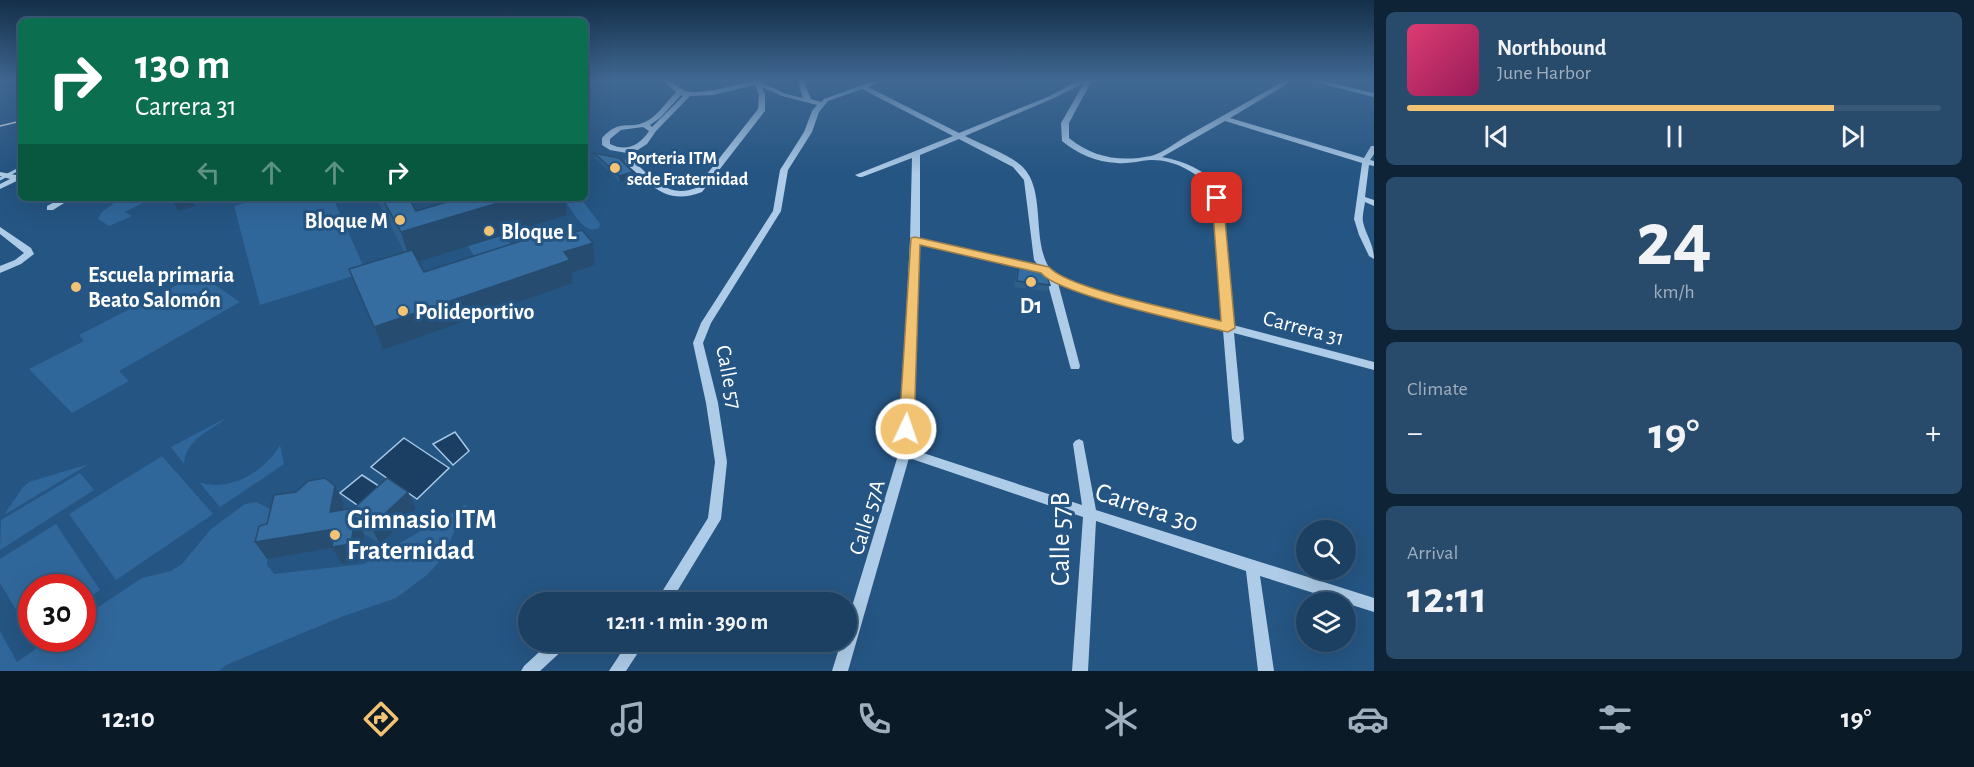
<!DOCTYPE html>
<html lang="en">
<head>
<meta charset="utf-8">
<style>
	body { margin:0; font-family:"Alegreya Sans",sans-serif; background:#294b6b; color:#f1f3f6; height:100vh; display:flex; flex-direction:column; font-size:22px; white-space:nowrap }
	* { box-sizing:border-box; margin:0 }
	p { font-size:20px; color:#a0afbe }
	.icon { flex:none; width:33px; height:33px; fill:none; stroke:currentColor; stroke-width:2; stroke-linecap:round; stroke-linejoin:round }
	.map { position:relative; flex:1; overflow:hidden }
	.sheet { display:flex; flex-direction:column; gap:12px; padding:12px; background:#0f2336; width:600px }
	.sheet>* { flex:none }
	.hud { position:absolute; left:18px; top:18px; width:570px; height:183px; border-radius:9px; box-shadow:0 6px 24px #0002,0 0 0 2px #3a5977; background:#0b6e4f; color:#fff; overflow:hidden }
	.fabs { position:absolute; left:1296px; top:520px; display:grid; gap:12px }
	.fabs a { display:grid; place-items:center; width:60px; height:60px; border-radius:50%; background:#1c4062; box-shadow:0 6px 24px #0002,0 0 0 2px #3a5977; font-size:30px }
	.speed { position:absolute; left:18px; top:574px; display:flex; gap:12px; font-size:30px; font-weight:700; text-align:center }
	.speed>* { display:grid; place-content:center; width:78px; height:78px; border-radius:50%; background:#1c4062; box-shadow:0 6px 24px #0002,0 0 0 2px #3a5977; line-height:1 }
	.speed .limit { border:9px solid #d22; background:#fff; color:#111 }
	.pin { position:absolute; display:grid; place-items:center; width:51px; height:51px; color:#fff; margin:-26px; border-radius:12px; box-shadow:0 3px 9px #0006 }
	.me { position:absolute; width:66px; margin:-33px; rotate:3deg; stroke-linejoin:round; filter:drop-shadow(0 0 4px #0008) }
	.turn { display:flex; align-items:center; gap:21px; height:126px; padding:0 18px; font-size:27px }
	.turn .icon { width:78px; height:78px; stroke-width:2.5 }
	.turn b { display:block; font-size:42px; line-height:51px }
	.lanes { display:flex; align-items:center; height:57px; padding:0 18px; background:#0003; justify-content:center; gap:30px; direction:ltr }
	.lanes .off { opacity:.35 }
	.big { font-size:45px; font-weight:700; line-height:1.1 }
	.sheet .card { flex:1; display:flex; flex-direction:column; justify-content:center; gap:9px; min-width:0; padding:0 21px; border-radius:9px; background:#294b6b }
	.sheet .dial { align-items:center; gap:0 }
	.dial b { font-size:78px; line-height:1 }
	.song { display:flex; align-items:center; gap:18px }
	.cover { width:72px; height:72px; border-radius:9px; background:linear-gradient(135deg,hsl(340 70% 55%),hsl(330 70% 35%)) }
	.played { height:6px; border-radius:3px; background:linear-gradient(90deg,#f1c373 80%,#3a5977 80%) }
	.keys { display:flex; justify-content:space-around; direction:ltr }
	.heat { display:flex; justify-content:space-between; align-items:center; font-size:33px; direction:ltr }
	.trip { position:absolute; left:518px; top:592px; width:339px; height:60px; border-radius:30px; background:#1c4062; box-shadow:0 6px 24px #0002,0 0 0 2px #3a5977; font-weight:700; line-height:60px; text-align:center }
	.tab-bar { display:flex; height:96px; justify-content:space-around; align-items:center; background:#0b1a27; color:#a0afbe }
	.tab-bar .icon { width:42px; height:42px }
	.tab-bar .selected { color:#f1c373 }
	.tab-bar b { font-size:27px; color:#f1f3f6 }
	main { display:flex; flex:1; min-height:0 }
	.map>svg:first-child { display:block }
	.green { fill:#30679b }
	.water { fill:#1a3f63; stroke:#a3c8e8; stroke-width:1.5 }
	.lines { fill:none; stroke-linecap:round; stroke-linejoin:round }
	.stream { stroke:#a3c8e8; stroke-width:3 }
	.minor { fill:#aecce7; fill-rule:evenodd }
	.tram { stroke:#fff; stroke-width:1.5 }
	.wall { fill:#2e5e8a }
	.shaded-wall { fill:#264c70 }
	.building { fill:#366da0; stroke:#264c70; stroke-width:1.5 }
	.route { fill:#f1c373; stroke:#9d7f4b; stroke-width:1.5 }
	.poi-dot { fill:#f1c373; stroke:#255583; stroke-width:2 }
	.labels { text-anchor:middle; stroke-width:6; stroke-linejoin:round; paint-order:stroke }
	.far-poi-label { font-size:18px; font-weight:bold; fill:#fff; stroke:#255583; text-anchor:start }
	.poi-label { font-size:22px; font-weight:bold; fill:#fff; stroke:#255583; text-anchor:start }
	.street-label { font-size:22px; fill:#fff; stroke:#255583 }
	.near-street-label { font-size:27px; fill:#fff; stroke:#255583 }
	.near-poi-label { font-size:27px; font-weight:bold; fill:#fff; stroke:#255583; text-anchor:start }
</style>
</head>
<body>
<main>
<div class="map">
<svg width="1374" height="671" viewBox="0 0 1374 671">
	<rect width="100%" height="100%" fill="#255583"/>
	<path class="green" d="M120,198H152L125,212L132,216L109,226L98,219L101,213Z
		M262,198H333L366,272L260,305L234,206Z
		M573,199L582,200L600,224L599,228C585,235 575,215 567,204Z
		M504,235L521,259L484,272L468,246Z
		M199,274L240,302L119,371L129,381L72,413L29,369L84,341L79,335Z
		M226,418C211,431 186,438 184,464L171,447Z
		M280,445L284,464L220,507L199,482C228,493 266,471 280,445Z
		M162,456L213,514L116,580L69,514Z
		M89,464L4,515L23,487L29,482Z
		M80,473L94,490L0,550L1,520Z
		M256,502L272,510L267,565L274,574L364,564L467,504L441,560L427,575L396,598L341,617L226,665L219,671H0V631L17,662L50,639H82L83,617L142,578L171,571L182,564L211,529L245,504Z
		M56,524L100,590L83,602L82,588H32L31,635L0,583V559Z"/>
	<path class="water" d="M455,432L469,451L453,465L433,444Z
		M404,438L449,468L417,499L371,467Z
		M362,475L385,490L363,509L340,493Z"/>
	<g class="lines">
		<path class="stream" d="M0,179L21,168"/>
		<path class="minor" d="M662,80C674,80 679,92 692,92C718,93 743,80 768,80L763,83L786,94L803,98L799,85L801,80H807L805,85L811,99L821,102L824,99L876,80H885L868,87L959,133L1050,96L1079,80H1092L1069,123V138C1093,158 1121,162 1151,156C1163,153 1176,142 1187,136C1220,117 1253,99 1286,80H1294L1230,118L1364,158L1371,146H1374V154L1370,160L1374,161V166L1369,165L1365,197L1374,200V206L1365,202C1364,209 1362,216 1363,222C1366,235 1374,245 1374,259L1369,256L1359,235L1354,219L1362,163L1225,121L1162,157C1184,161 1205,170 1220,188L1233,325L1374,362V370L1234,333L1244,439L1242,442L1238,444L1234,442L1232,439L1223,330L1075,290L1058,283L1080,366L1079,369H1071L1070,366L1046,277L1043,272L919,244L911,449L1082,505L1073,444L1075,441L1079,439L1083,441L1096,510L1374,598V612L1260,576L1274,671H1258L1246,571L1096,521L1088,671H1072L1083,517L909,458L848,671H832L841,642H846V626L899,452L910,240L912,158L862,177H859L855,175L953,136L862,89L828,101L819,112L812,132L788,170L781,211L711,323L703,343L718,403L727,462L721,519L670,603H655L708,518L715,462L706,403L693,343L701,323L773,211L780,170L804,132L812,111L817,105L782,96L762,87L765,95V111L702,192C666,206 652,185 626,164L625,162L627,153L610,150L602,145V138C620,118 628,130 645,122C658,116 666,102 676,92ZM1084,83L1061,123L1062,141C1078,154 1096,162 1117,163C1129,164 1139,161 1150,160C1173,159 1197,172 1212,189L1223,323C1196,316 1065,287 1053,273C1028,244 1050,186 1018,163C1005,153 981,144 965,136L1054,98ZM755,85L759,95L758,109L696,188C668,199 653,178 633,161L636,151L647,144L656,131L690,96L713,95ZM681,95L683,96L652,127L650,125L660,118ZM643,127L649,131C639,146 626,152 610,144V139L621,130ZM959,139L1013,167L1024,180L1034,260L1038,265L920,238V155Z
			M1307,80H1318L1374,93V97Z
			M0,172L16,175L21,174V179L0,189V184L10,179L0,176Z
			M62,198H72L53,210H47V206Z
			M0,227L31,248L34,254L21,264L0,273V266L15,260L24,253L0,234Z
			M550,642H569L566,647L540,671H521L524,666Z
			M628,642H645L626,671H609Z"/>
		<path class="tram" d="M0,126L21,121"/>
	</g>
	<path class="wall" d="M594,153L634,177L620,182L595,158Z
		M376,198H409L416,211L460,198H565L567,215L418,261L424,272L554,239L595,265L572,273L573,283L383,350L349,269L404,252Z
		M1019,264L1050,285L1047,291L1014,287L1017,269Z
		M335,486L344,503L343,510L354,508L408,492L416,509L380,544L364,534L361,561L342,564L332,548L267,559L255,542L267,524Z"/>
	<path class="shaded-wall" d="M633,172L634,177L620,182L619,176Z
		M171,198H191L195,206L178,211Z
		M514,198H565L567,215L411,264L401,232Z
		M593,243L595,265L572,273L573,283L383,350L374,327L564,252Z
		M335,486L344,503L340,530L330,512Z
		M408,492L416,509L380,544L371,527Z
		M355,517L364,534L361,561L342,564L332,548L267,559L255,542Z"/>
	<path class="building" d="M594,153L619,158L633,172L619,176Z
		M382,198H409L416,211L460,198H514L401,232Z
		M582,230L593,243L564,252L570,260L374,327L349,269L412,250L424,272L549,232L554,239Z
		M1019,264L1045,271L1050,285L1017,281Z
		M325,478L335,486L330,512L354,508L387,478L408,492L371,527L355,517L351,544L332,547L335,529L255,542L259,526L267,524L274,495L296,492L308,481Z"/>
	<linearGradient id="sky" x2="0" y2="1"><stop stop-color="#142f48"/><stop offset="0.46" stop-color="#406893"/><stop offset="1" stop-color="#406893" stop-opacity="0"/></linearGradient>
	<rect width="1374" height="174" fill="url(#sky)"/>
	<path class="route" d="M1217,195L1223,198L1235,328L1228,332C1193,323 1059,295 1041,273L920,245L914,429L912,433H901L899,429L911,238L915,237L1049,267C1068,289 1187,312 1221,321L1212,198Z"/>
	<g class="poi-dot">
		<circle cx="615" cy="168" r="6"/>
		<circle cx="400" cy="220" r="6"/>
		<circle cx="489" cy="231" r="6"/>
		<circle cx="1031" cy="282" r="6"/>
		<circle cx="76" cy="287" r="6"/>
		<circle cx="403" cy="311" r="6"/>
		<circle cx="335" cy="535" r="6"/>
	</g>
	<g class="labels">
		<g class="far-poi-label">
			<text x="627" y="164">Porteria ITM<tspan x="627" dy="21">sede Fraternidad</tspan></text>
		</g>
		<g class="poi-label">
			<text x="388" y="228" text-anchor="end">Bloque M</text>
			<text x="501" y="239">Bloque L</text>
			<text x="88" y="282">Escuela primaria<tspan x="88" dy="25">Beato Salomón</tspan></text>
			<text x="1031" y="313" text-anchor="middle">D1</text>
			<text x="415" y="319">Polideportivo</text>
		</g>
		<g class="street-label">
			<text transform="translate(1304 327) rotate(15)" y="8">Carrera 31</text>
			<text transform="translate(730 377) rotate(79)" y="8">Calle 57</text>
			<text transform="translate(866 517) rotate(-73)" y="8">Calle 57A</text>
		</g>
		<g class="near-street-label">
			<text transform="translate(1147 507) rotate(18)" y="9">Carrera 30</text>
			<text transform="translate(1060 539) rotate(-90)" y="9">Calle 57B</text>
		</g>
		<g class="near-poi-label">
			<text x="347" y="528">Gimnasio ITM<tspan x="347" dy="31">Fraternidad</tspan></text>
		</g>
	</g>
</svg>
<div class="fabs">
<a><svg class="icon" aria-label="search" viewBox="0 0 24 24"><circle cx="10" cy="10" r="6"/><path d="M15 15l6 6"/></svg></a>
<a><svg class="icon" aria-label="layers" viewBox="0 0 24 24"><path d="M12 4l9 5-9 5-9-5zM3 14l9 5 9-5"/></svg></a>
</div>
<div class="speed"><div class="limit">30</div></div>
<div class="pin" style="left:1217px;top:198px;background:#d93025"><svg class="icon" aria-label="arrive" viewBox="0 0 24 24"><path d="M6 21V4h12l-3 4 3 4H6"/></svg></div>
<svg class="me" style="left:906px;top:429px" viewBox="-20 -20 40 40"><circle r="17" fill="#f1c373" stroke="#fff" stroke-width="3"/><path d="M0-11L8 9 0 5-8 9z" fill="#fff"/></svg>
<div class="trip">12:11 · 1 min · 390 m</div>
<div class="hud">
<div class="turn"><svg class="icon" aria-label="right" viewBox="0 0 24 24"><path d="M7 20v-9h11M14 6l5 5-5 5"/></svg><div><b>130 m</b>Carrera 31</div></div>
<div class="lanes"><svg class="icon off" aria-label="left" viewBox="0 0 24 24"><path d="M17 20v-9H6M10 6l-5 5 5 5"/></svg><svg class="icon off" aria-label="ahead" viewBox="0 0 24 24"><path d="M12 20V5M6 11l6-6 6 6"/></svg><svg class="icon off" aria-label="ahead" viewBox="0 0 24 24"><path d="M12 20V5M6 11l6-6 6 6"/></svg><svg class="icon" aria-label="right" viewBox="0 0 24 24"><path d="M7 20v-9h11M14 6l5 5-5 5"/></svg></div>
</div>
</div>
<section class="sheet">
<div class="card">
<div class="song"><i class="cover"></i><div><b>Northbound</b><p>June Harbor</p></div></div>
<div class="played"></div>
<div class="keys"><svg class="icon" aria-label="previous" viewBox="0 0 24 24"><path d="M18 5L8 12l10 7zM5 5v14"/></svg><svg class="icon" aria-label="pause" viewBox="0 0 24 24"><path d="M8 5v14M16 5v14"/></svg><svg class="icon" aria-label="next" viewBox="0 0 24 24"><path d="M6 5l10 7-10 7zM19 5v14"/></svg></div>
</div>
<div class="card dial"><b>24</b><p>km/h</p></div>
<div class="card"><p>Climate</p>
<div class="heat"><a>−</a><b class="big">19°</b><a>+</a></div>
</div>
<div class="card"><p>Arrival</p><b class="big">12:11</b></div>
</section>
</main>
<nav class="tab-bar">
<b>12:10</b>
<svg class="icon selected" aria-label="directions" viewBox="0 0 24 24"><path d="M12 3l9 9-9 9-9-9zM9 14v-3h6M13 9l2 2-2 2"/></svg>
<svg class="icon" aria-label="music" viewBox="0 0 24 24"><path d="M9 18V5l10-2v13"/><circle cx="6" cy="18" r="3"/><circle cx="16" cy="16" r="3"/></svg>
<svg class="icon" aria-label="phone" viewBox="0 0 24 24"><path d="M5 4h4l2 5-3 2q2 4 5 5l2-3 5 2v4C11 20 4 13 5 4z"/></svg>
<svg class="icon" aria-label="climate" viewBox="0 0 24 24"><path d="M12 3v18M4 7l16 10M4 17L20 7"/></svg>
<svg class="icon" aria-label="car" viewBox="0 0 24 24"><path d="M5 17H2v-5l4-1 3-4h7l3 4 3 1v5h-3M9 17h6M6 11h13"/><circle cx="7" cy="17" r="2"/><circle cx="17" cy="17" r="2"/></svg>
<svg class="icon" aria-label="filters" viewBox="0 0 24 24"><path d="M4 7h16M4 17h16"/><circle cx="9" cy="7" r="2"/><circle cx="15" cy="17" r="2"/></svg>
<b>19°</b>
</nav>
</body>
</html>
